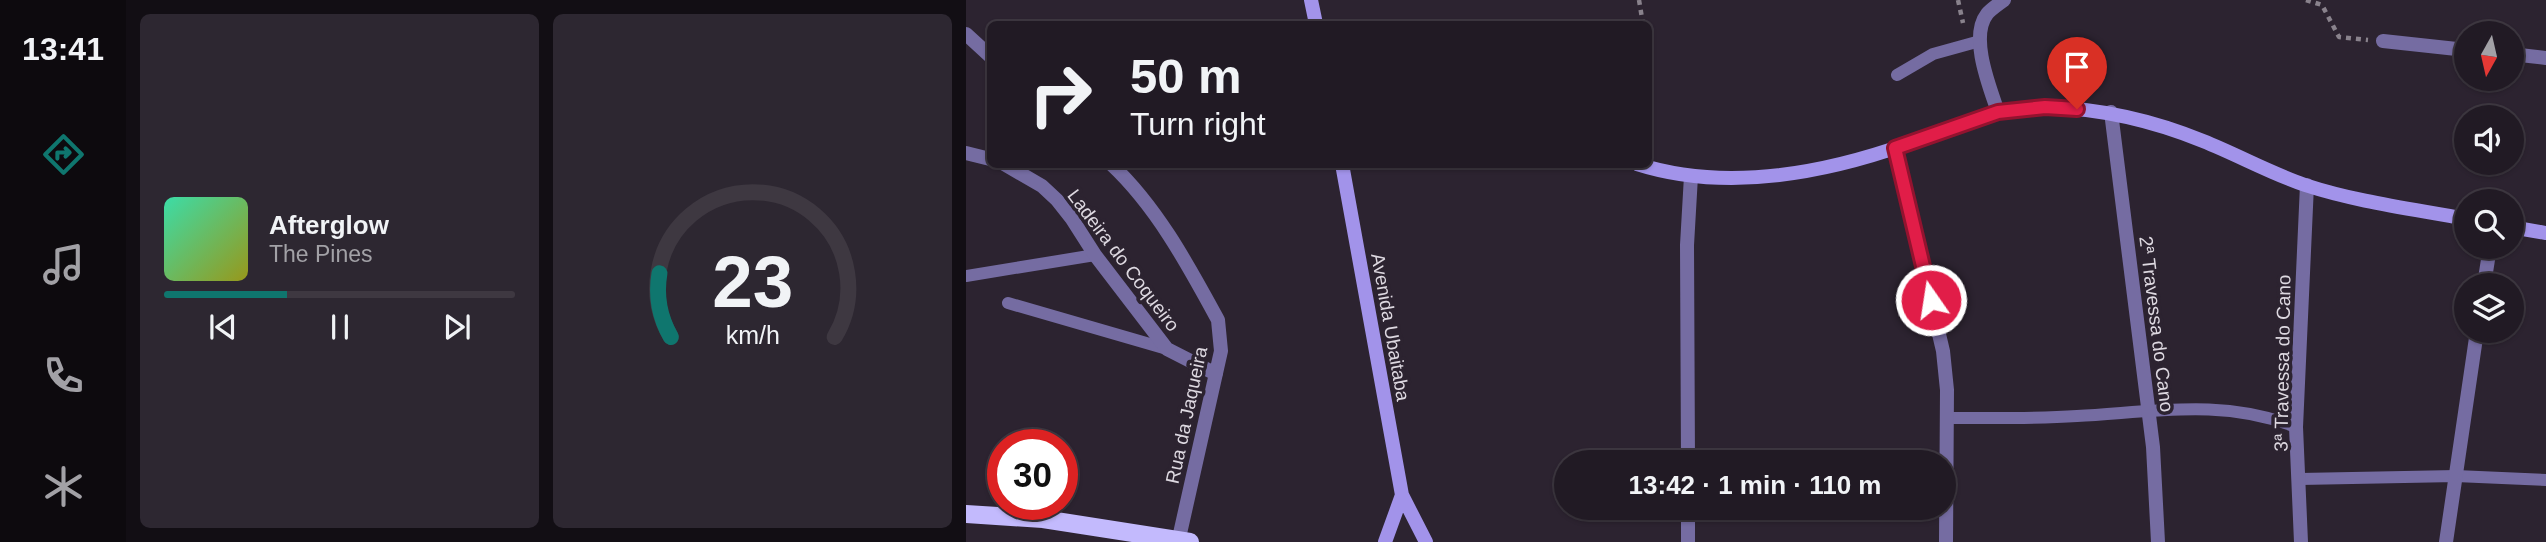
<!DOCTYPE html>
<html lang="en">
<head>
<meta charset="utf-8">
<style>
	body { margin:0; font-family:Helvetica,sans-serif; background:#2d2731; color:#f1f3f6; height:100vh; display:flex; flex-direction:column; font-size:26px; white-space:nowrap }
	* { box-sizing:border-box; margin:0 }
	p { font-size:23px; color:#a2a1a6 }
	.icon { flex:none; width:38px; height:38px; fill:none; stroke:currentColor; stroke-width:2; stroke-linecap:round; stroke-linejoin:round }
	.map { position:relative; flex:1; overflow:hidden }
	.details { display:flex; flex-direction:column; gap:14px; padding:14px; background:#120e14; width:840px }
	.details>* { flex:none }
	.banner { position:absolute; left:21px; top:21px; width:665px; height:147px; border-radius:10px; box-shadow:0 2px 5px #0004,0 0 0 2px #3e3841; background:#211a24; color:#f1f3f6; overflow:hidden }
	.needle { width:46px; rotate:188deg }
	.controls { position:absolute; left:1488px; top:21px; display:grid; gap:14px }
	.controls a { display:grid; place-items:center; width:70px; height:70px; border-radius:50%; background:#211a24; box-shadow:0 2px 5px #0004,0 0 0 2px #3e3841; font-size:35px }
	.speed { position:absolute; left:21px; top:429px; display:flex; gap:14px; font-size:35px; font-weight:700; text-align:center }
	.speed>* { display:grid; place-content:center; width:91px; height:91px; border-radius:50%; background:#211a24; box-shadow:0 2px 5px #0004,0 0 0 2px #3e3841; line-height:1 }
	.speed .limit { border:10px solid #d22; background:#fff; color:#111 }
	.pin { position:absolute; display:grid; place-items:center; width:60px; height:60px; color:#fff; margin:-72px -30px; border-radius:50% 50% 50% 0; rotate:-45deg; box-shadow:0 0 7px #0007 }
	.pin .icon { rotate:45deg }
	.me { position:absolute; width:77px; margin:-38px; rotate:347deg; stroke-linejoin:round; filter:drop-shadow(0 0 5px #0008) }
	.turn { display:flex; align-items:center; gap:24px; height:147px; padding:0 28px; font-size:32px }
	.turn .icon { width:91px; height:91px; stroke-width:2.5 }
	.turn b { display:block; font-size:49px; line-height:60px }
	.details .card { flex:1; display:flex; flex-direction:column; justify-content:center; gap:10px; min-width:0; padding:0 24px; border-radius:10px; background:#2d2731 }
	.details .dial { align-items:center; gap:0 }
	.dial svg { height:182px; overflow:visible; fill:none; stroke:#3e3841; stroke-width:7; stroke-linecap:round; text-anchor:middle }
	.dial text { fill:#f1f3f6; stroke:none }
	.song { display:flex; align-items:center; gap:21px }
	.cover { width:84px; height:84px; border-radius:10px; background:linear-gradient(135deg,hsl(160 70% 55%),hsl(60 70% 35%)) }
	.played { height:7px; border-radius:4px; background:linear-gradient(90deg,#0f766e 35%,#3e3841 35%) }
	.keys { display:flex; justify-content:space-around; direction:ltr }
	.details .tiles { flex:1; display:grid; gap:14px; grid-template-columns:repeat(2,1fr) }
	.trip { position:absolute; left:588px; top:450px; width:402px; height:70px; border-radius:35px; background:#211a24; box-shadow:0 2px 5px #0004,0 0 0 2px #3e3841; font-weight:700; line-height:70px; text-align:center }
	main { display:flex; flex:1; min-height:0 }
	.menu { display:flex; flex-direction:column; width:126px; justify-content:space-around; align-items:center; background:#0d0a0e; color:#a2a1a6 }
	.menu .icon { width:49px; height:49px }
	.menu .current { color:#0f766e }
	.menu b { font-size:32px; color:#f1f3f6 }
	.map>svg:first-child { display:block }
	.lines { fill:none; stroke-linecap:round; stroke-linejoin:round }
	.path { stroke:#89828c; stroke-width:4.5; stroke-dasharray:5 5; stroke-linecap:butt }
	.service { stroke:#756ca2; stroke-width:12 }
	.minor { stroke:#756ca2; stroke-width:14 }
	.secondary { stroke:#a293ea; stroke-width:14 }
	.primary { stroke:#c3bafd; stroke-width:18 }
	.route-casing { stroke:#92132f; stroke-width:18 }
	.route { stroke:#e11d48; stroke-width:12 }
	.labels { text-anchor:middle; stroke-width:7; stroke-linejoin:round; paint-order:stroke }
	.street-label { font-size:19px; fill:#ddd8e0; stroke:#2c2330 }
</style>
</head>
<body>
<main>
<nav class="menu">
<b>13:41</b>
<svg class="icon current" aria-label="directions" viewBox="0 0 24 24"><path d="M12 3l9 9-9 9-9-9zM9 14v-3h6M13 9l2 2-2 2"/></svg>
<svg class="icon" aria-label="music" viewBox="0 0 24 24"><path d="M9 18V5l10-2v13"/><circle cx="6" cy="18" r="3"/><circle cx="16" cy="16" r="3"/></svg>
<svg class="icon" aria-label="phone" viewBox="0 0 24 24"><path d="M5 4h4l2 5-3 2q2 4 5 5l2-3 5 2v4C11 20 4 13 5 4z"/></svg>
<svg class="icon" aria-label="climate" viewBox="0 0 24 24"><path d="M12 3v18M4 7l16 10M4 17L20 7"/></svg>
</nav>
<section class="details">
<div class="tiles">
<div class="card">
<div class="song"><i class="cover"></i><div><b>Afterglow</b><p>The Pines</p></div></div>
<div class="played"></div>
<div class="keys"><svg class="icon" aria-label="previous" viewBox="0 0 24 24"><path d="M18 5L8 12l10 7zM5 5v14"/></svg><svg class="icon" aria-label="pause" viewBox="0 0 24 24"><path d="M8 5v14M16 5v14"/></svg><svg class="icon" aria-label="next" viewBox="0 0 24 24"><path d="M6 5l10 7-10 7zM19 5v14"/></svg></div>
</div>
<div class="card dial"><svg viewBox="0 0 100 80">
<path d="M14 69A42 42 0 1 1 86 69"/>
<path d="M14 69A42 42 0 0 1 9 41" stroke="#0f766e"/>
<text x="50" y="56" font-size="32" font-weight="700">23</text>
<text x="50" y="72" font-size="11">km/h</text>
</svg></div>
</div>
</section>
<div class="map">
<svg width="1580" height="542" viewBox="0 0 1580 542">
	<rect width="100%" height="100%" fill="#2c2330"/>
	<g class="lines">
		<path class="path" d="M673,0L677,24
			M992,0L997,23
			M1340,0L1356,5L1373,37L1402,40"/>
		<path class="service" d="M931,75L967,54L1014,41
			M0,276L129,255
			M42,303L201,349
			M982,418C1025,418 1068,419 1111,416C1187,412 1257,398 1330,427
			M1334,479L1490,476L1580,480"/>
		<path class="minor" d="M0,34L24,56
			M1417,41L1500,50
			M1545,54L1580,58
			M1032,112C1024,88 1003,37 1021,14C1025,9 1033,4 1038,0
			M1145,112L1187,447L1192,542
			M929,148L977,351L981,390L980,542
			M0,153L24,159
			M38,164L76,186L91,200L106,219L129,255L201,349L250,374
			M145,164C191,207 222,265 252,320L255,351L213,538
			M1518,285L1524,247
			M722,462L721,245L725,176
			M722,508V542
			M1335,542L1330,427L1341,185
			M1480,542L1511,331"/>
		<path class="secondary" d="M345,0L350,24
			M376,164L436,495L460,542
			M671,164C759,192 856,174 941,144C987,128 1033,106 1083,107C1137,109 1188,121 1237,141C1272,155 1304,173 1339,185C1391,202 1447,209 1500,219
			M1545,227L1580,233
			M419,542L436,495"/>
		<path class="primary" d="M0,514L77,519L224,542"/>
	</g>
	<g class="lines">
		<g class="route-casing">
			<path id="route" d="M965,300L929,148L1032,112L1079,107L1111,109"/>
		</g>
		<use href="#route" class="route"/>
	</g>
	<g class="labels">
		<g class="street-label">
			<text transform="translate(158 260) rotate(53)" y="7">Ladeira do Coqueiro</text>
			<text transform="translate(1191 324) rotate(83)" y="7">2ª Travessa do Cano</text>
			<text transform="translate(425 327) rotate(80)" y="7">Avenida Ubaitaba</text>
			<text transform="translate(1316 363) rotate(-89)" y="7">3ª Travessa do Cano</text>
			<text transform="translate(220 415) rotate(-78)" y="7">Rua da Jaqueira</text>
		</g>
	</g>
</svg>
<div class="controls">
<a><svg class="needle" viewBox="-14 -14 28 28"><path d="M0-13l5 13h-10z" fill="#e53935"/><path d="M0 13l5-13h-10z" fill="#a2a1a6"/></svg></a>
<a><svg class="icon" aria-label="sound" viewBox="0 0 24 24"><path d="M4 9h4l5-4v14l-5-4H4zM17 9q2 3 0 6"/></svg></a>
<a><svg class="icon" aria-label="search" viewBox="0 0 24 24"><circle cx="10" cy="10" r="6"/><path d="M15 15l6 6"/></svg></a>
<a><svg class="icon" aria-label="layers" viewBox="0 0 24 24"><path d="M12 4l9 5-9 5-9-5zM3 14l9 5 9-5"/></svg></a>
</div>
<div class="speed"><div class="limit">30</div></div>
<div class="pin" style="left:1111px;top:109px;background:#d93025"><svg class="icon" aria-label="arrive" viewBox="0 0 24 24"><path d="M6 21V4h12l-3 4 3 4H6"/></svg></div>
<svg class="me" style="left:965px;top:300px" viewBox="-20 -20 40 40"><circle r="17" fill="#e11d48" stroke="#fff" stroke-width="3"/><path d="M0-11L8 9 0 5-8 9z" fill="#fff"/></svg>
<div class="trip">13:42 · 1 min · 110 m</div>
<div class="banner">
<div class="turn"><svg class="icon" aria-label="right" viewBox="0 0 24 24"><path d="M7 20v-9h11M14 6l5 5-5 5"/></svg><div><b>50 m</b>Turn right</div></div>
</div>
</div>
</main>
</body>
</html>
